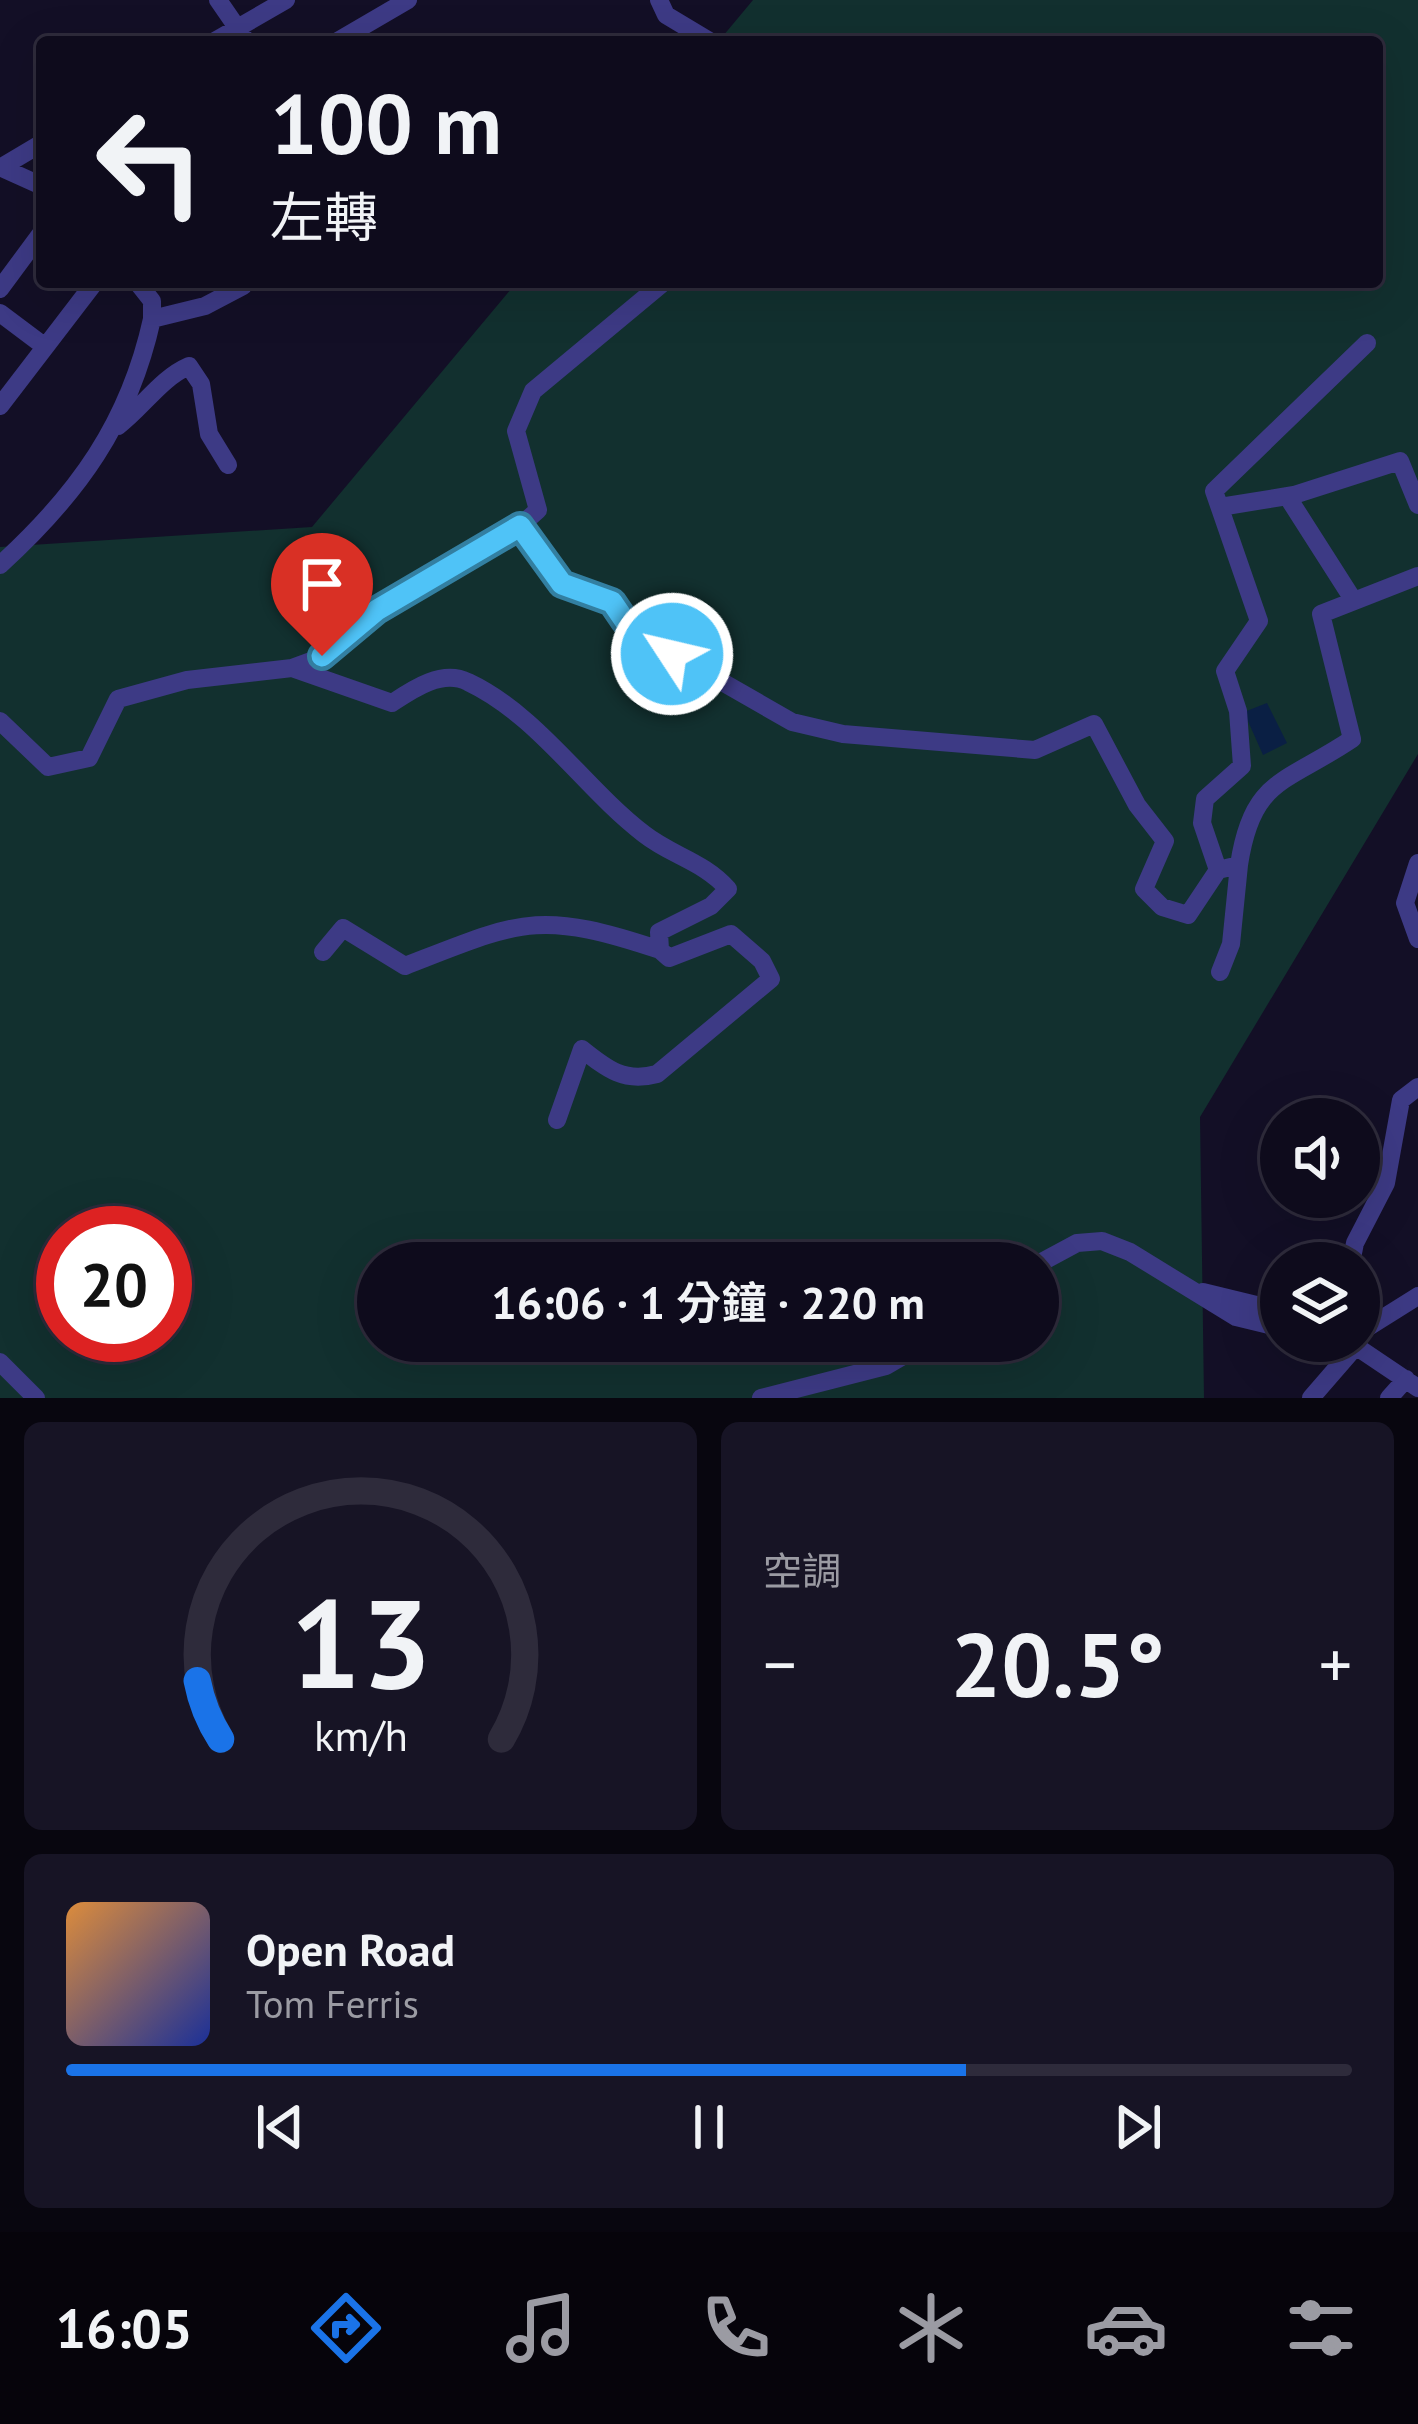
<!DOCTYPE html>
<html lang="zh-TW">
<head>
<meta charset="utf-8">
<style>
	body { margin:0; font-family:"PT Sans","Noto Sans TC",sans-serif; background:#171425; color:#f1f3f6; height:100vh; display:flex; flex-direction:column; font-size:45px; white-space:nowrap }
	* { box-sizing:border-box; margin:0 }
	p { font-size:39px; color:#9b9ba3 }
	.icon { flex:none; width:66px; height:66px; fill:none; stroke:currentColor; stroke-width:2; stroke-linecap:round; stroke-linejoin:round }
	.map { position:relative; height:1398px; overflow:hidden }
	.side { display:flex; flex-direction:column; gap:24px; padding:24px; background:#08060f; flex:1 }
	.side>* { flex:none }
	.top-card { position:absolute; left:36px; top:36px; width:1347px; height:252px; border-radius:12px; box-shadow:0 12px 48px #0002,0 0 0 3px #2e2b3b; background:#0e0b1c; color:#f1f3f6; overflow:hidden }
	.buttons { position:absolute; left:1260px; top:1098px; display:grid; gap:24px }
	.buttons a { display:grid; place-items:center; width:120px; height:120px; border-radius:50%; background:#0e0b1c; box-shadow:0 12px 48px #0002,0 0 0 3px #2e2b3b; font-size:60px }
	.speed { position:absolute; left:36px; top:1206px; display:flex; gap:24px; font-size:60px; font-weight:700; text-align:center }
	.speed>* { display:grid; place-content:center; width:156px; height:156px; border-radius:50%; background:#0e0b1c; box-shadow:0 12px 48px #0002,0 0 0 3px #2e2b3b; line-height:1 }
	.speed .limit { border:18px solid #d22; background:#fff; color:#111 }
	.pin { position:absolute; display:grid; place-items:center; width:102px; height:102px; color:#fff; margin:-123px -51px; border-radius:50% 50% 50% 0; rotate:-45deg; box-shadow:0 0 12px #0007 }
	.pin .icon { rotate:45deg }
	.me { position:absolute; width:132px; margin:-66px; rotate:305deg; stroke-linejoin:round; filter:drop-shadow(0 0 9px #0008) }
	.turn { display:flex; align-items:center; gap:42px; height:252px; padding:0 36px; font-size:54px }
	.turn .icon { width:156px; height:156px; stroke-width:2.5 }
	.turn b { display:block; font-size:84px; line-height:102px }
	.big { font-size:90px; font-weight:600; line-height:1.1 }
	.side .card { flex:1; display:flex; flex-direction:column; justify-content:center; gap:18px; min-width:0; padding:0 42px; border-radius:18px; background:#171425 }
	.side .dial { align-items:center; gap:0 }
	.dial svg { height:312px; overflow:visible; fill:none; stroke:#2e2b3b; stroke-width:7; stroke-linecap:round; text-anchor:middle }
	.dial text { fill:#f1f3f6; stroke:none }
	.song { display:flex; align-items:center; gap:36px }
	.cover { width:144px; height:144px; border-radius:18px; background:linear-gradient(135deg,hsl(30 70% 55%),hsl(230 70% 35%)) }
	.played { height:12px; border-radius:6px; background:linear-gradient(90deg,#1a73e8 70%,#2e2b3b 70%) }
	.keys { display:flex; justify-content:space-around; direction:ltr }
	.heat { display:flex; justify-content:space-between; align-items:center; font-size:66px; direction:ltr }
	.side .tiles { flex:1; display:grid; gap:24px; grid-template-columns:1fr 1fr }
	.card:last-child { grid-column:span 2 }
	.trip { position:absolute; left:357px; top:1242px; width:702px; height:120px; border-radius:60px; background:#0e0b1c; box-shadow:0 12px 48px #0002,0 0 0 3px #2e2b3b; font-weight:600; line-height:120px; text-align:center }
	.menu { display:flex; height:192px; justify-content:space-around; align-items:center; background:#06040b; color:#9b9ba3 }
	.menu .icon { width:84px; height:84px }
	.menu .active { color:#1a73e8 }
	.menu b { font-size:54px; color:#f1f3f6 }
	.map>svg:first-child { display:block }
	.green { fill:#12302f; fill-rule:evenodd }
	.water { fill:#0a1f44 }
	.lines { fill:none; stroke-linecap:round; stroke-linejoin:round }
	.minor { stroke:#3d3a85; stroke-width:18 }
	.route-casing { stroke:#337fa1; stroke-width:30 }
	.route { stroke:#4fc3f7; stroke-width:21 }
</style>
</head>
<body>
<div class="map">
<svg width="1418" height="1398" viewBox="0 0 1418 1398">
	<rect width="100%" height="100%" fill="#130f26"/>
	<path class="green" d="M753,0H1418V754L1200,1117L1204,1398H0V547L312,527L517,282H1377V42H718ZM63,1233H165V1335H63ZM378,1263H1038V1341H378Z"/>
	<path class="water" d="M1267,703L1287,743L1263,755L1244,712Z"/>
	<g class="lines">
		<path class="minor" d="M218,0L247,42
			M659,0L666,15L711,42
			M213,42L286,0
			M336,42L408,0
			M0,167L42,186
			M0,168L42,143
			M0,289L42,232
			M0,313L44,346
			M152,319L205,306L243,286
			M0,406L95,282
			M118,426C143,407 161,378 189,366L201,384L209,434L228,465
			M1287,496L1354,601
			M1220,507L1294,495L1400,461L1418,505
			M520,526L538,510L516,431L533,391L664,282
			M0,565C78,494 129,423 152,319V301L137,282
			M292,668L392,703C413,689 442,669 468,682C538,715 584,788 644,834C672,856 703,861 728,889L711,906L659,932L660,950L669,958L731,934L762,961L771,979L657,1074C624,1083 607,1069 582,1049L557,1120
			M0,721L48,767L89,758L118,699L187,680L292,668L322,657L377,609L520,526L562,584L612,602L640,635L792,722L843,734L1035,750L1094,724L1137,805L1165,841L1144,889L1162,907L1188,915L1218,870L1239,865C1252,778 1285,784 1352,739L1321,614L1418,576
			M1418,863L1405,903L1418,939
			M1218,870L1202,823L1205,799L1242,766L1238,711L1225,671L1259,621L1214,491L1367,343
			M323,952L343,928L405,966C521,921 537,909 660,950
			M1220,972L1231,944L1239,865
			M1351,1263L1355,1243L1386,1183L1401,1100L1418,1087
			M1038,1264L1077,1243L1102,1241L1130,1252L1236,1317L1281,1328
			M1203,1292L1281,1311
			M1359,1333L1418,1296
			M1348,1341L1418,1388
			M0,1362L36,1398
			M761,1398L886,1366L929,1341
			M1311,1398L1356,1346
			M1389,1398L1406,1379"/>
	</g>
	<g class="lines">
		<g class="route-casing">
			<path id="route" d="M322,656L377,610L520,526L562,584L612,602L625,621L672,654"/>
		</g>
		<use href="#route" class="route"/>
	</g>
</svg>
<div class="buttons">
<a><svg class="icon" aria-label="sound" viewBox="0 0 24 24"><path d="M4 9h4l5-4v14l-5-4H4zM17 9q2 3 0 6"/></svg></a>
<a><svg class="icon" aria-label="layers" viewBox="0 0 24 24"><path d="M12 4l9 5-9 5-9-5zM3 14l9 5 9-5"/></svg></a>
</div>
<div class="speed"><div class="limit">20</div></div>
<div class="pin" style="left:322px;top:656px;background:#d93025"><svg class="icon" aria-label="arrive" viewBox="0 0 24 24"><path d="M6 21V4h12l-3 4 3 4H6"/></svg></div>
<svg class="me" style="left:672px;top:654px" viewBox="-20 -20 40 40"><circle r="17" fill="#4fc3f7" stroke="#fff" stroke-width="3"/><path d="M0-11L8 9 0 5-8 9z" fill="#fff"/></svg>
<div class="trip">16:06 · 1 分鐘 · 220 m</div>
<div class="top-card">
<div class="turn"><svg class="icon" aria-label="left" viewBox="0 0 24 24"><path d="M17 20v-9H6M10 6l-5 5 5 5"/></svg><div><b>100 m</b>左轉</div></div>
</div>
</div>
<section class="side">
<div class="tiles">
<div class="card dial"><svg viewBox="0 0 100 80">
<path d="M14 69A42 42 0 1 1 86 69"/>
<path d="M14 69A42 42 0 0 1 8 54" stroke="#1a73e8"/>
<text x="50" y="56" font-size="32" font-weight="700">13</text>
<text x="50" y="72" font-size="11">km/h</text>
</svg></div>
<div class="card"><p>空調</p>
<div class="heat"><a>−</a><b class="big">20.5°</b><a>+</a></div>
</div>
<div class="card">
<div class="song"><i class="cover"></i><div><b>Open Road</b><p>Tom Ferris</p></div></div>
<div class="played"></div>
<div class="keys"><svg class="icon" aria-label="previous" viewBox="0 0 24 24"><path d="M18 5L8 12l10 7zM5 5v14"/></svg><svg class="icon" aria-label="pause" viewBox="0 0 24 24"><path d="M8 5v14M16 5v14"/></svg><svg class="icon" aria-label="next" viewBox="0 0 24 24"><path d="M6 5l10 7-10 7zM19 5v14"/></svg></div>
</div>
</div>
</section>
<nav class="menu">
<b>16:05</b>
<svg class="icon active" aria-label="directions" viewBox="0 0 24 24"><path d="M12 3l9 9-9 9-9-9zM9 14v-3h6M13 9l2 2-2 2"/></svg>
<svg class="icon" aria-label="music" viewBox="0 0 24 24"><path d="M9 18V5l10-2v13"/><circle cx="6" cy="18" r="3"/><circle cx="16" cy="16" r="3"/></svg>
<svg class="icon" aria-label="phone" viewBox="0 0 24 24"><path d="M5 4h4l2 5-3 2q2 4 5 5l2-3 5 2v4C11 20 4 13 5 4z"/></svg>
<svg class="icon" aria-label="climate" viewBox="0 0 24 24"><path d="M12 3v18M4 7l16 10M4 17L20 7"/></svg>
<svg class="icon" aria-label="car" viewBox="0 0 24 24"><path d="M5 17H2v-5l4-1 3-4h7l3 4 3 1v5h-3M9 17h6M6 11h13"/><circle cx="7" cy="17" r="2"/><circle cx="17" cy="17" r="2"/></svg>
<svg class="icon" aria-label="filters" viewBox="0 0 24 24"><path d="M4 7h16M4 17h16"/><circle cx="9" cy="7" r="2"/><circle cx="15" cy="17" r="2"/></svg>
</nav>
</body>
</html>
